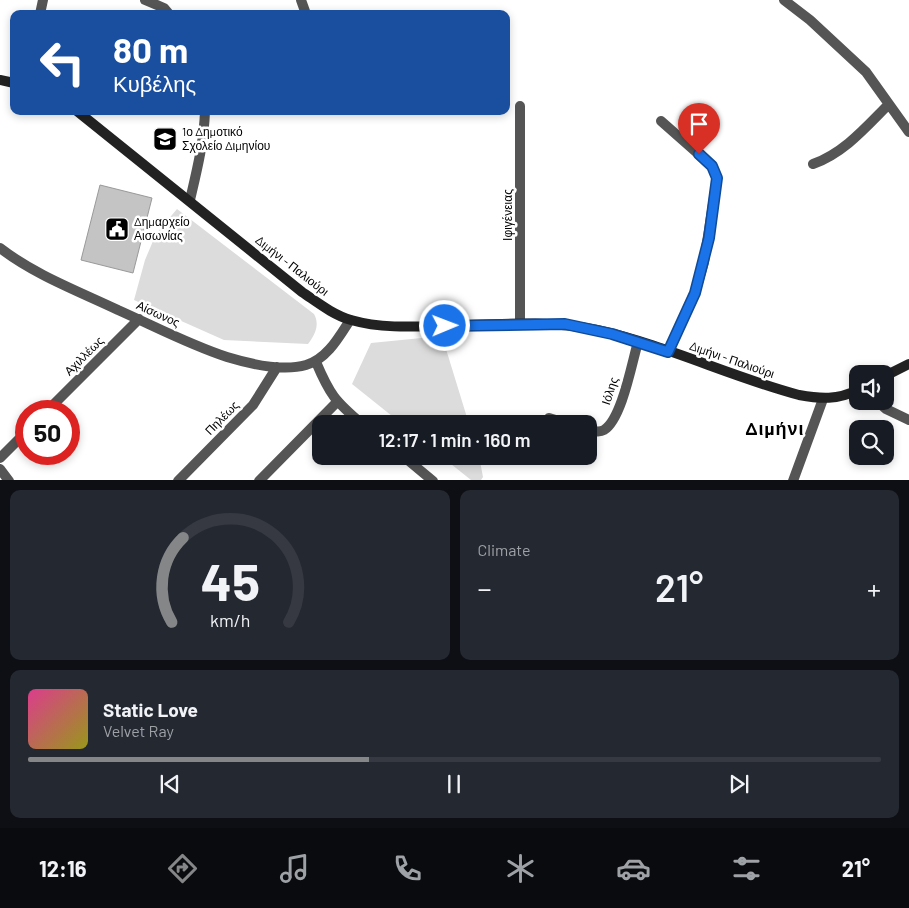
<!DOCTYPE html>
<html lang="en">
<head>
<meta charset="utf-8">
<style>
	body { margin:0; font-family:Barlow,sans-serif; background:#242831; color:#f1f3f6; height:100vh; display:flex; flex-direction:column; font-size:19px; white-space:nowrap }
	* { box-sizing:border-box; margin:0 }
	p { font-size:16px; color:#9ea1a6 }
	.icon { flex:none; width:28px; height:28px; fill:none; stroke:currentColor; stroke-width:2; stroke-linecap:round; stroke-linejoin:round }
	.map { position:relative; height:480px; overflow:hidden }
	.panel { display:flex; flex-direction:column; gap:10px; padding:10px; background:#0d0f14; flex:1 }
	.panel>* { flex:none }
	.banner { position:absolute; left:10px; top:10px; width:500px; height:105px; border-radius:10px; box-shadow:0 2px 8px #0003; background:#1a4fa0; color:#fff; overflow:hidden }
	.controls { position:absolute; left:849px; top:365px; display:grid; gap:10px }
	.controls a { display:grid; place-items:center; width:45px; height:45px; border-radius:10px; background:#171b24; box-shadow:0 2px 8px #0003; font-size:25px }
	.speed { position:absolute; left:15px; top:400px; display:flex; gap:10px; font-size:25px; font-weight:700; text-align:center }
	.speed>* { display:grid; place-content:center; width:65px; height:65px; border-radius:50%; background:#171b24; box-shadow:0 2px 8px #0003; line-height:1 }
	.speed .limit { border:8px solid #d22; background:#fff; color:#111 }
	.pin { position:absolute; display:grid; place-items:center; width:42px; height:42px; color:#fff; margin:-51px -21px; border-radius:50% 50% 50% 0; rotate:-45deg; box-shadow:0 0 5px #0007 }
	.pin .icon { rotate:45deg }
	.me { position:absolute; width:55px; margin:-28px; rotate:89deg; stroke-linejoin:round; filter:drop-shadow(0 0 4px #0008) }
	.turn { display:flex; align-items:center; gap:18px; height:105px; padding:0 20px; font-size:22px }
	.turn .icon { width:65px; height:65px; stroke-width:2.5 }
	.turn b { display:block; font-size:35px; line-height:42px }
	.big { font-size:38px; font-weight:600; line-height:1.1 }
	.panel .tile { flex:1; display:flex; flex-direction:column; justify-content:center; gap:8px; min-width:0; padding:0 18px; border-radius:10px; background:#242831 }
	.panel .dial { align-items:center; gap:0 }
	.dial svg { height:130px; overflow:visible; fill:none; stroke:#363941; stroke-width:7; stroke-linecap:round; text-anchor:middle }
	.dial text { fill:#f1f3f6; stroke:none }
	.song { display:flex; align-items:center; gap:15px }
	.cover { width:60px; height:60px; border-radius:8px; background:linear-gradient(135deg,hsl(330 70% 55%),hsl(60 70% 35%)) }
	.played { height:5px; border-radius:2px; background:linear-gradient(90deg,#858687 40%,#363941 40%) }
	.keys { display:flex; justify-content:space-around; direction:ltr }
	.heat { display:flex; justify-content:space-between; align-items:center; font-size:28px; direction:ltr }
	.panel .tiles { flex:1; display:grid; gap:10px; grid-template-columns:1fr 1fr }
	.tile:last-child { grid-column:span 2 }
	.trip { position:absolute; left:312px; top:415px; width:285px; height:50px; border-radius:10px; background:#171b24; box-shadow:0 2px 8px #0003; font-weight:600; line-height:50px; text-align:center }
	.tabs { display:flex; height:80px; justify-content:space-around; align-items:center; background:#090b0e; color:#9ea1a6 }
	.tabs .icon { width:35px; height:35px }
	.tabs .selected { color:#858687 }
	.tabs b { font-size:22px; color:#f1f3f6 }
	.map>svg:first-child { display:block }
	.green { fill:#dcdcdc }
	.building { fill:#c4c4c4; stroke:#999 }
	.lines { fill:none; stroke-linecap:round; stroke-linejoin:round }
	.service { stroke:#555; stroke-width:10 }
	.minor { stroke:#555; stroke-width:10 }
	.tertiary { stroke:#555; stroke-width:10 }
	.secondary { stroke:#222; stroke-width:10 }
	.route-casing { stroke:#114b97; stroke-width:12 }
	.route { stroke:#1a73e8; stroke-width:9 }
	.labels { text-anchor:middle; stroke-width:5; stroke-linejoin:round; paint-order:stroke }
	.poi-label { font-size:12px; fill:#000; stroke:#fff; text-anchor:start }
	.street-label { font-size:12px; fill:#000; stroke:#fff }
	.district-label { font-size:18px; font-weight:bold; letter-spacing:1px; fill:#000; stroke:#fff }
</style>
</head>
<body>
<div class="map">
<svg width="909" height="481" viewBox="0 0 909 481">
	<rect width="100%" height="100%" fill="#fff"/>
	<path class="green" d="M177,209L314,314C320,325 315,335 308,344L224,340L134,300L145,260L156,234Z
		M442,336L469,424H402L352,384L371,343Z
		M441,456H479L483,477L481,480H471Z"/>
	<path class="building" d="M100,185L152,198L133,273L81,260Z"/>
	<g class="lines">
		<path class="service" d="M259,481L336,403"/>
		<path class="minor" d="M145,0L164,8L169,14
			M301,0L306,14
			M784,0L810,20L866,72L909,132
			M40,14L43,0
			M520,106V324
			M661,121L712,166L717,178L704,262L695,293L668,352
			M813,164C844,153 866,127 888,105
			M190,200C197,170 204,142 205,111
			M0,248C35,275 78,291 118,310C154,326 190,345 227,357C250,364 282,372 306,365C327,359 339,337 350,320
			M316,362C330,395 335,401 362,424
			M877,401L886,409L909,420
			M47,411L139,319
			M549,418L569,424
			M589,430C594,431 599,433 604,430C622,419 632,362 638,342
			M403,456L433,481
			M0,458L26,432
			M0,469L9,481
			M178,481L253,405L277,367"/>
		<path class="tertiary" d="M793,481L823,399"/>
		<path class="secondary" d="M0,80L14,83
			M77,111L302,292C317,302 333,315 351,320C379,328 409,327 438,326C490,325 545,319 597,330C666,345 731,377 799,395C821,399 837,400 858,390
			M885,376L909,364"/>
	</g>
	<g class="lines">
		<g class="route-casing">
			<path id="route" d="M445,326L565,324L612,334L668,352L695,293L709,238L717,178L712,166L699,154"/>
		</g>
		<use href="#route" class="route"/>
	</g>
	<defs>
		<g id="school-square" transform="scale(1.25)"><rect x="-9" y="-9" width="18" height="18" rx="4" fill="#000" stroke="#fff"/><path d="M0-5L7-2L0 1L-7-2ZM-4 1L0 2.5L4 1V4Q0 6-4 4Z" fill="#fff"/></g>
		<g id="civic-square" transform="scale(1.25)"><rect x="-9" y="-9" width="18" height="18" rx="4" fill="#000" stroke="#fff"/><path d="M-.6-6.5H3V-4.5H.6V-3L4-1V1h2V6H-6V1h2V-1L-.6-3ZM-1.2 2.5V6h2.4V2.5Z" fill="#fff"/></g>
	</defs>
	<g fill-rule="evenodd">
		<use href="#school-square" x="165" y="139"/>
		<use href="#civic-square" x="117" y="229"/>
	</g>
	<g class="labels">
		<g class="poi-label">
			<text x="182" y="136">1ο Δημοτικό<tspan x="182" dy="14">Σχολείο Διμηνίου</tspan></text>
			<text x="134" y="226">Δημαρχείο<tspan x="134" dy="14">Αισωνίας</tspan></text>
		</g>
		<g class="street-label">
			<text transform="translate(508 215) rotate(-90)" y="4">Ιφιγένειας</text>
			<text transform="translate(292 266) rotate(38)" y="4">Διμήνι - Παλιούρι</text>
			<text transform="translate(158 314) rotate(24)" y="4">Αίσωνος</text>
			<text transform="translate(84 356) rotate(-45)" y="4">Αχιλλέως</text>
			<text transform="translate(732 360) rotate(19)" y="4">Διμήνι - Παλιούρι</text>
			<text transform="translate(610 391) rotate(-72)" y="4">Ιόλης</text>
			<text transform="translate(222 418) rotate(-46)" y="4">Πηλέως</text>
		</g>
		<g class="district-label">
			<text x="775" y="435">Διμήνι</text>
		</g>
	</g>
</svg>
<div class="controls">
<a><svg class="icon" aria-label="sound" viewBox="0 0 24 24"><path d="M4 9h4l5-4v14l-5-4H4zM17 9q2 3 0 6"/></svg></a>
<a><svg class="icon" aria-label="search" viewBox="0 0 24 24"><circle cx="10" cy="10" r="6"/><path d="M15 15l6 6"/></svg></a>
</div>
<div class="speed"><div class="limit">50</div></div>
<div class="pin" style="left:699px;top:154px;background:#d93025"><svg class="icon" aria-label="arrive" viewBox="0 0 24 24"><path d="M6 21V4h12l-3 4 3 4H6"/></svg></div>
<svg class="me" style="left:445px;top:326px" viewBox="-20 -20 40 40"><circle r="17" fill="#1a73e8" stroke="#fff" stroke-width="3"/><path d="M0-11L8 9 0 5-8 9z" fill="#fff"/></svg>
<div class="trip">12:17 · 1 min · 160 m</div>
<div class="banner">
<div class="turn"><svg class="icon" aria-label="left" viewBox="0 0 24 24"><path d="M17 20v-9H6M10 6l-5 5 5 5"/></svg><div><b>80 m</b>Κυβέλης</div></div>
</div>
</div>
<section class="panel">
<div class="tiles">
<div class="tile dial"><svg viewBox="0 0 100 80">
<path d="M14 69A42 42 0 1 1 86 69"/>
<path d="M14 69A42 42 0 0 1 21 17" stroke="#858687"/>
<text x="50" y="56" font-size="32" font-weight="700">45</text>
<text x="50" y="72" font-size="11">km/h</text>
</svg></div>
<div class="tile"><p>Climate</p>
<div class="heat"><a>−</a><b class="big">21°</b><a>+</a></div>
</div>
<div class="tile">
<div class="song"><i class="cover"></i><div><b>Static Love</b><p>Velvet Ray</p></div></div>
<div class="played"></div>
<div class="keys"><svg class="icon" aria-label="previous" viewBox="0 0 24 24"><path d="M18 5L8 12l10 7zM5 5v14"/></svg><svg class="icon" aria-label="pause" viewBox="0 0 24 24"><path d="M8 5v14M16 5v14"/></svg><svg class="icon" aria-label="next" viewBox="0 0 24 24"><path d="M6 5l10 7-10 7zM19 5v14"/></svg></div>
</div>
</div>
</section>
<nav class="tabs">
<b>12:16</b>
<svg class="icon selected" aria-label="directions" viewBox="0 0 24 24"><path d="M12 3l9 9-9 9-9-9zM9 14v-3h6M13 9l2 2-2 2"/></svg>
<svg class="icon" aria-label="music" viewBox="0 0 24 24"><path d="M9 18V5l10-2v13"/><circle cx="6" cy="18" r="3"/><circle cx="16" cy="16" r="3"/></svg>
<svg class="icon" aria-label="phone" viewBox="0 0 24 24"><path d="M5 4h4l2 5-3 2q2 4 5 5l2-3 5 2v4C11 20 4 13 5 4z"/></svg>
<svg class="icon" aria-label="climate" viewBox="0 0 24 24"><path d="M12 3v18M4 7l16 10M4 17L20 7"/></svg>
<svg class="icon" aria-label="car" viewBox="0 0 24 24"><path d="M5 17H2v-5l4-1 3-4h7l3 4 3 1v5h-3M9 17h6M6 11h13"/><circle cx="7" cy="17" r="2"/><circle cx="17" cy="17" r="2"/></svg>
<svg class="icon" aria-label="filters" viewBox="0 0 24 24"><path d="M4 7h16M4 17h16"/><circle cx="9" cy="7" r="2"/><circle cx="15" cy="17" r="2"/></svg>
<b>21°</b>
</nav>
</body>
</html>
